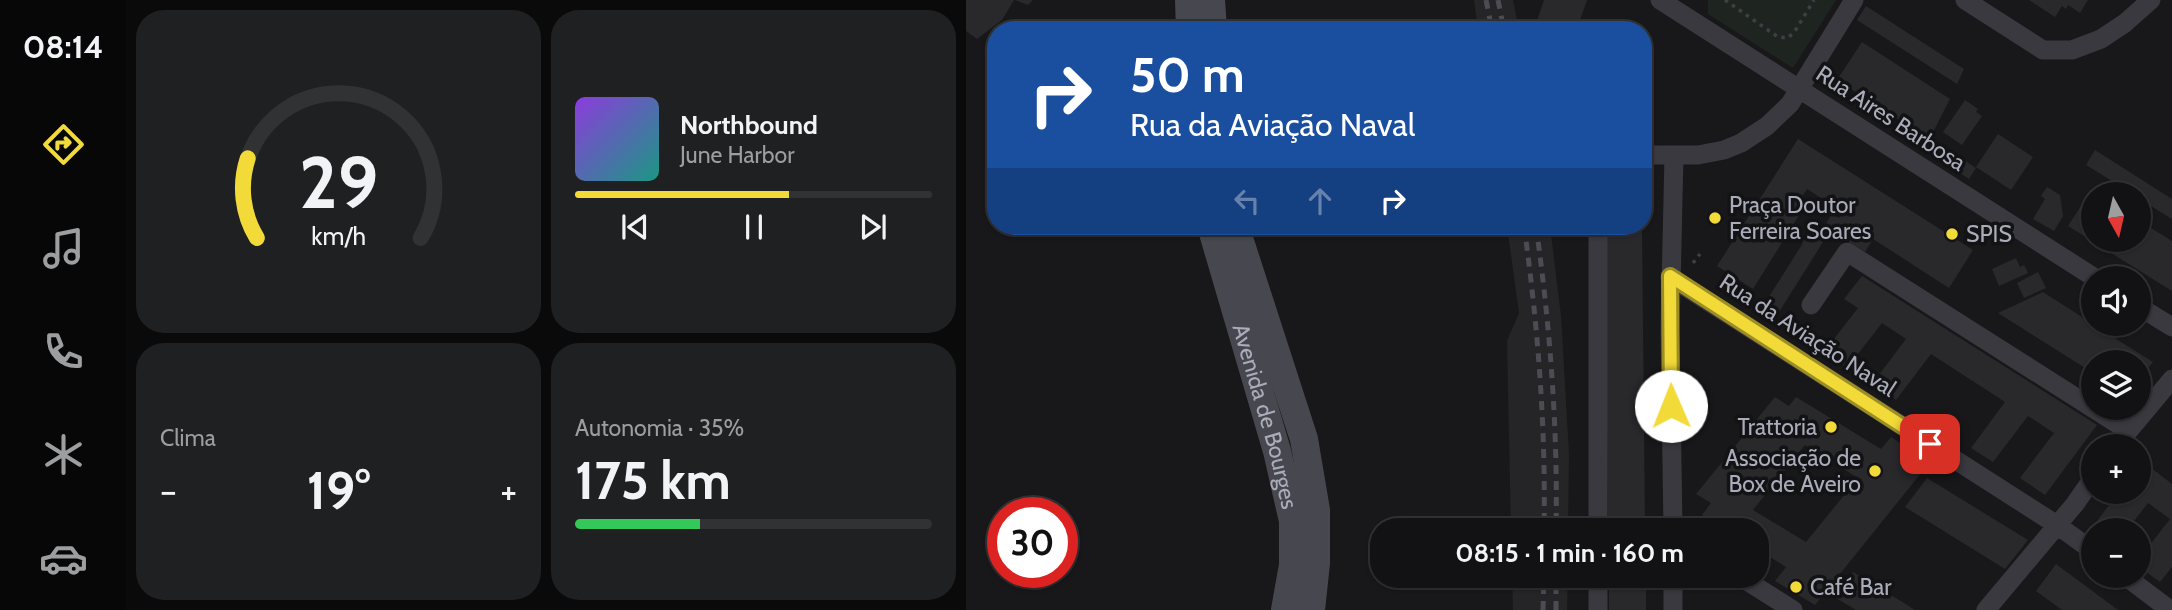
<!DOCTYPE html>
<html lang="pt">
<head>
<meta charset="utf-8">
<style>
	body { margin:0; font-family:Cabin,sans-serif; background:#1f2022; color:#f1f3f6; height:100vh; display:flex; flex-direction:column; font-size:26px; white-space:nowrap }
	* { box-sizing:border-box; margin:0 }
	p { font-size:23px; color:#9c9ea0 }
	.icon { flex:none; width:38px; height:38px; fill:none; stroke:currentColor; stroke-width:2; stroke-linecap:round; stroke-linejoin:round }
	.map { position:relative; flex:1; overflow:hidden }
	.panel { display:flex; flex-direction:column; gap:10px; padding:10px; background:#0a0a0b; width:840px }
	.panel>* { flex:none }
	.guide { position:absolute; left:21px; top:21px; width:665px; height:214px; border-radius:28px; box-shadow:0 2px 5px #0004,0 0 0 2px #313234; background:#1a4fa0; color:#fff; overflow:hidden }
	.needle { width:46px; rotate:172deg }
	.buttons { position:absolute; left:1115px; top:182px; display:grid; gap:14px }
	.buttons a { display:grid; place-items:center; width:70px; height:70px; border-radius:50%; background:#121214; box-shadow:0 2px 5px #0004,0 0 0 2px #313234; font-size:35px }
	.speed { position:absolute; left:21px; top:497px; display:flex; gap:14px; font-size:35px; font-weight:700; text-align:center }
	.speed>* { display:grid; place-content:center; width:91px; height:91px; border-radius:50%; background:#121214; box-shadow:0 2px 5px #0004,0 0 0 2px #313234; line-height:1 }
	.speed .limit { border:10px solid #d22; background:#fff; color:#111 }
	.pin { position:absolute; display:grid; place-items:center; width:60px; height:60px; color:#fff; margin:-30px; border-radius:14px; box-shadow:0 4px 10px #0006 }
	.me { position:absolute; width:77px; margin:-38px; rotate:359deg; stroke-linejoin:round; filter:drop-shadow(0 0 5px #0008) }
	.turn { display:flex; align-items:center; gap:24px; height:147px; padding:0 28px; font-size:32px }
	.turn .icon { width:91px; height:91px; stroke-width:2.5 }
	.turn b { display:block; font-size:49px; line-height:60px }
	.lanes { display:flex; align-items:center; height:66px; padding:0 28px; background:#0003; justify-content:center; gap:35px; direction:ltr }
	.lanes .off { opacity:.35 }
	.big { font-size:52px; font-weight:700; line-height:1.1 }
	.panel .widget { flex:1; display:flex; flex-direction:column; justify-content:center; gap:10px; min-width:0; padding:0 24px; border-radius:28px; background:#1f2022 }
	.panel .dial { align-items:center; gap:0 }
	.dial svg { height:182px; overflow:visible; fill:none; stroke:#313234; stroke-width:7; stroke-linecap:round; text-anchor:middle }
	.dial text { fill:#f1f3f6; stroke:none }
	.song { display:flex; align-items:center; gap:21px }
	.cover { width:84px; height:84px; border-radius:10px; background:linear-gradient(135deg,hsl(270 70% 55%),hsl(170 70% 35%)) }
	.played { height:7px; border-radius:4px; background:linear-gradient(90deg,#f2da38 60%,#313234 60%) }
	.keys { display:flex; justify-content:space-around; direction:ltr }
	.heat { display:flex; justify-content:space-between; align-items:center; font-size:38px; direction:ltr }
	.charge { height:10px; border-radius:5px; background:linear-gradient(90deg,#34c759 35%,#313234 0) }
	.panel .tiles { flex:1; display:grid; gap:10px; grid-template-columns:repeat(2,1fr) }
	.trip { position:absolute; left:404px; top:518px; width:399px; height:70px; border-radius:28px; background:#121214; box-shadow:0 2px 5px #0004,0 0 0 2px #313234; font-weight:700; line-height:70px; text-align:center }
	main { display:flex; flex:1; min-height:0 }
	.tab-bar { display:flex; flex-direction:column; width:126px; justify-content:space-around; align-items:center; background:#070708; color:#9c9ea0 }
	.tab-bar .icon { width:49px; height:49px }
	.tab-bar .selected { color:#f2da38 }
	.tab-bar b { font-size:32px; color:#f1f3f6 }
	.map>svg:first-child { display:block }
	.built { fill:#252427 }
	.green { fill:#1e2521 }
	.building { fill:#29282b; fill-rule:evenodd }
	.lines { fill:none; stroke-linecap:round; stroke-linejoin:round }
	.path { stroke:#3f4046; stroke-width:3.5; stroke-dasharray:3.5 5; stroke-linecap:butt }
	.minor { stroke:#39393f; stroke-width:19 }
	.secondary { stroke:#47474f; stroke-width:28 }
	.rail { stroke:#4c4c54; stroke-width:5; stroke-dasharray:9 7; stroke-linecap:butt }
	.route-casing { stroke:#9d8e24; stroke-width:18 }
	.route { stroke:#f2da38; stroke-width:12 }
	.poi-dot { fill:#f2da38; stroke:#131315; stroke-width:2.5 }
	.labels { text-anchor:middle; stroke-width:7; stroke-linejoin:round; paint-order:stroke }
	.street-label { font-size:23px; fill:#aaacba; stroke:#131315 }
	.poi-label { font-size:23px; fill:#aaacba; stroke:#131315; text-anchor:start }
</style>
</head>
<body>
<main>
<nav class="tab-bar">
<b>08:14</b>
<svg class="icon selected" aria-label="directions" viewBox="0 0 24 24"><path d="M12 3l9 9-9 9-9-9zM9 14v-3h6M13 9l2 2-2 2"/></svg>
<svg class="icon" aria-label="music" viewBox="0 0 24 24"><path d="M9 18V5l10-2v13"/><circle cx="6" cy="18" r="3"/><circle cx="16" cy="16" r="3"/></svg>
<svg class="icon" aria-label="phone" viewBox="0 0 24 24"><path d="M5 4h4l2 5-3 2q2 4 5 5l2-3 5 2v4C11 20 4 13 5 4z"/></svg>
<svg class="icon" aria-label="climate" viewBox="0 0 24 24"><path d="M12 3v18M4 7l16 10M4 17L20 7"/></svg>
<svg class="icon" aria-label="car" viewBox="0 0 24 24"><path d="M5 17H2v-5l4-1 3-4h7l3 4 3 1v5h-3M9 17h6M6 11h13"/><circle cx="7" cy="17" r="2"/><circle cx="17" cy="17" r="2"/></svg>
</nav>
<section class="panel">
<div class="tiles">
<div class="widget dial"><svg viewBox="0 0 100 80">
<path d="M14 69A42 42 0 1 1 86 69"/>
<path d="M14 69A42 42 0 0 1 10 34" stroke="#f2da38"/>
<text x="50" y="56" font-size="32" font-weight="700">29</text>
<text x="50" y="72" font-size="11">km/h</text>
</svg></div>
<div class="widget">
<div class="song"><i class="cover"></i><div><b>Northbound</b><p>June Harbor</p></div></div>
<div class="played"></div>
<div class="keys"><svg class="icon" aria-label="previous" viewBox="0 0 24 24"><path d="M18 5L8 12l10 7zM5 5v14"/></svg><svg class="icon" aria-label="pause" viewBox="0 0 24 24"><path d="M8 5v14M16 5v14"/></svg><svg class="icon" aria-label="next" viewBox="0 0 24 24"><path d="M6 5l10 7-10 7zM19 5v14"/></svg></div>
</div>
<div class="widget"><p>Clima</p>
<div class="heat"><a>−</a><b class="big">19°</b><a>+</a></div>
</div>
<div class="widget"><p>Autonomia · 35%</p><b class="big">175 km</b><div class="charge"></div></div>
</div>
</section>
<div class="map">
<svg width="1206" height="610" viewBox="0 0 1206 610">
	<rect width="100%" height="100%" fill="#18181a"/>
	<path class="built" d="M508,0H547L553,30H512Z
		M541,226H584L595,316L603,454L602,530H545L541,341L553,313Z
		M546,576H602L601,610H547Z"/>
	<path class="green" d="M742,0H870L827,68L742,14Z"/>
	<path class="building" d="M0,0H48L36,20L11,39L0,31Z
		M49,0H67L62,5Z
		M578,0H621L612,26L617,27L616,30H576L578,26L570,24Z
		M1063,0H1122L1114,13L1102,5L1100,9L1096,6L1089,17Z
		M900,6L998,69L991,84L891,20Z
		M896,42L984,99L963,140L876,83L873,77Z
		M999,100L1012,109L1010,112L1016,116L996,145L977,132Z
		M1032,134L1067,157L1045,190L1010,167Z
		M832,139L1007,250L983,288L907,239L899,252L864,231L811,315L797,306L837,243L831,240L835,233L848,242L866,214L873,218L877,212L841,189L831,205L837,209L787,289L751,266Z
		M1129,150L1206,199V219L1172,198V194H1167L1120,165Z
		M996,159L1010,168L1003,179L989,170Z
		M1081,187L1094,195L1097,216L1088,231L1067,219L1079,199L1075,196Z
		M1125,190L1132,194H1127V240H1172V220L1206,241V291L1102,226Z
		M639,226H676L679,530H642Z
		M1050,258L1054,267L1058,265L1062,273L1033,286L1026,269Z
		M1072,272L1080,288L1058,298L1051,283Z
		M896,276L1131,425L1079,495L1054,478L1088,433L1062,416L1027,462L1005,448L1039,402L965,354L930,400L906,384L940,339L916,323L881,368L857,353L892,308L878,299Z
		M1077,292L1155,342L1187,362L1172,380V362H1127V373L1032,313Z
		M809,397L823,406L830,397L915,449L925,437L964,462L849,605L809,581L820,567L791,549V530H760L736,515L745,503L730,494ZM839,445L892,478L840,542L787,510Z
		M1176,461L1206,484V567L1194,582L1172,566V560L1204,519L1182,503L1161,530L1125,529L1153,492H1172V466Z
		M961,478L1062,540L1039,569L939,507Z
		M1090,564L1152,610H1096L1070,591Z
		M887,572L938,603L949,610H890L870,598Z
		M643,576H680V610H643Z"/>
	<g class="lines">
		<path class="path" d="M759,0L812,37L822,38L829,31L848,0
			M727,263L734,254"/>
		<path class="minor" d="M694,0L1129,278
			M999,0L1077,50H1106L1135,39L1159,23L1185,0
			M677,155H732L758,150L775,143L801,126L824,104L888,0
			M704,277L1091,525L1127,551
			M845,305L881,252L1161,430
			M1172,306L1206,327
			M1150,446L1206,379
			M632,530V226
			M707,530L704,331L708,155
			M707,576V610
			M773,576L827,610
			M1159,576L1204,610
			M632,610V576
			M1020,610L1109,504L1127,478"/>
		<g class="secondary">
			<path d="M223,0L224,30"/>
			<path d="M245,0L247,30"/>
			<path id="s1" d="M245,226L311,451L327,521V565L319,610"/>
			<path d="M269,226L338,439L350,510V563L345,610"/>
		</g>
		<path class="rail" d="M520,0L526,30
			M532,0L538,30
			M558,226C572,326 580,429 578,530
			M570,226C584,326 592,429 590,530
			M577,610L578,576
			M590,610V576"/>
	</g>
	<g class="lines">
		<g class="route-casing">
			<path id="route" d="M705,406L704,276L964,444"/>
		</g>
		<use href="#route" class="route"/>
	</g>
	<g class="poi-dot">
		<circle cx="749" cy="218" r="7"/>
		<circle cx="986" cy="234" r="7"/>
		<circle cx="865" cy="427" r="7"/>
		<circle cx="909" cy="471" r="7"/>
		<circle cx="830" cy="587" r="7"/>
	</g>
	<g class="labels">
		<g class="street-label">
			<text transform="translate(925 118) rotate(33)" y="8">Rua Aires Barbosa</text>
			<text transform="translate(842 335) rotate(33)" y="8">Rua da Aviação Naval</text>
			<text dy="8" stroke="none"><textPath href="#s1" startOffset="198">Avenida de Bourges</textPath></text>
		</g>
		<g class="poi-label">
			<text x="763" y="213">Praça Doutor<tspan x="763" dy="26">Ferreira Soares</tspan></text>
			<text x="1000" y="242">SPIS</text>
			<text x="851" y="435" text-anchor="end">Trattoria</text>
			<text x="895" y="466" text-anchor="end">Associação de<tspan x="895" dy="26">Box de Aveiro</tspan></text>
			<text x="844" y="595">Café Bar</text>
		</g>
	</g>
</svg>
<div class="buttons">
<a><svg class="needle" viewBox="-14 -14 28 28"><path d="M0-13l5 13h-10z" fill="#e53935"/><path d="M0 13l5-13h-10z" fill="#9c9ea0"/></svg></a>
<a><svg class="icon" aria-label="sound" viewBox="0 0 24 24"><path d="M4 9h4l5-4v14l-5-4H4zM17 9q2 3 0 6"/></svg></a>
<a><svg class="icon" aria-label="layers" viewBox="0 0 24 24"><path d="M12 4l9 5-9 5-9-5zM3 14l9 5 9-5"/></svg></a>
<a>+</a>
<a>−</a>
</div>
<div class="speed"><div class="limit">30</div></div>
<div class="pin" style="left:964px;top:444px;background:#d93025"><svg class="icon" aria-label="arrive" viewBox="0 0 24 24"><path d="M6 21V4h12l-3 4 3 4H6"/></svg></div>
<svg class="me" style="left:705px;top:406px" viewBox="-20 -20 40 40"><circle r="19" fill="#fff"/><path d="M0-13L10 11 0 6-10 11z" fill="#f2da38"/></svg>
<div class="trip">08:15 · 1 min · 160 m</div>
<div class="guide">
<div class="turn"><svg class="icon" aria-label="right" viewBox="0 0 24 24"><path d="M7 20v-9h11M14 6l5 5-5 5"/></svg><div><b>50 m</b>Rua da Aviação Naval</div></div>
<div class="lanes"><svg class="icon off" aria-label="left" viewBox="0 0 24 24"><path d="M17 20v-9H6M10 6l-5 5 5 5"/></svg><svg class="icon off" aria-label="ahead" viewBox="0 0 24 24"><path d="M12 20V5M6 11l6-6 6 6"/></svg><svg class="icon" aria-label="right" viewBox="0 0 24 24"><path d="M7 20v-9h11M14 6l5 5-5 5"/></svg></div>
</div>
</div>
</main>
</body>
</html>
